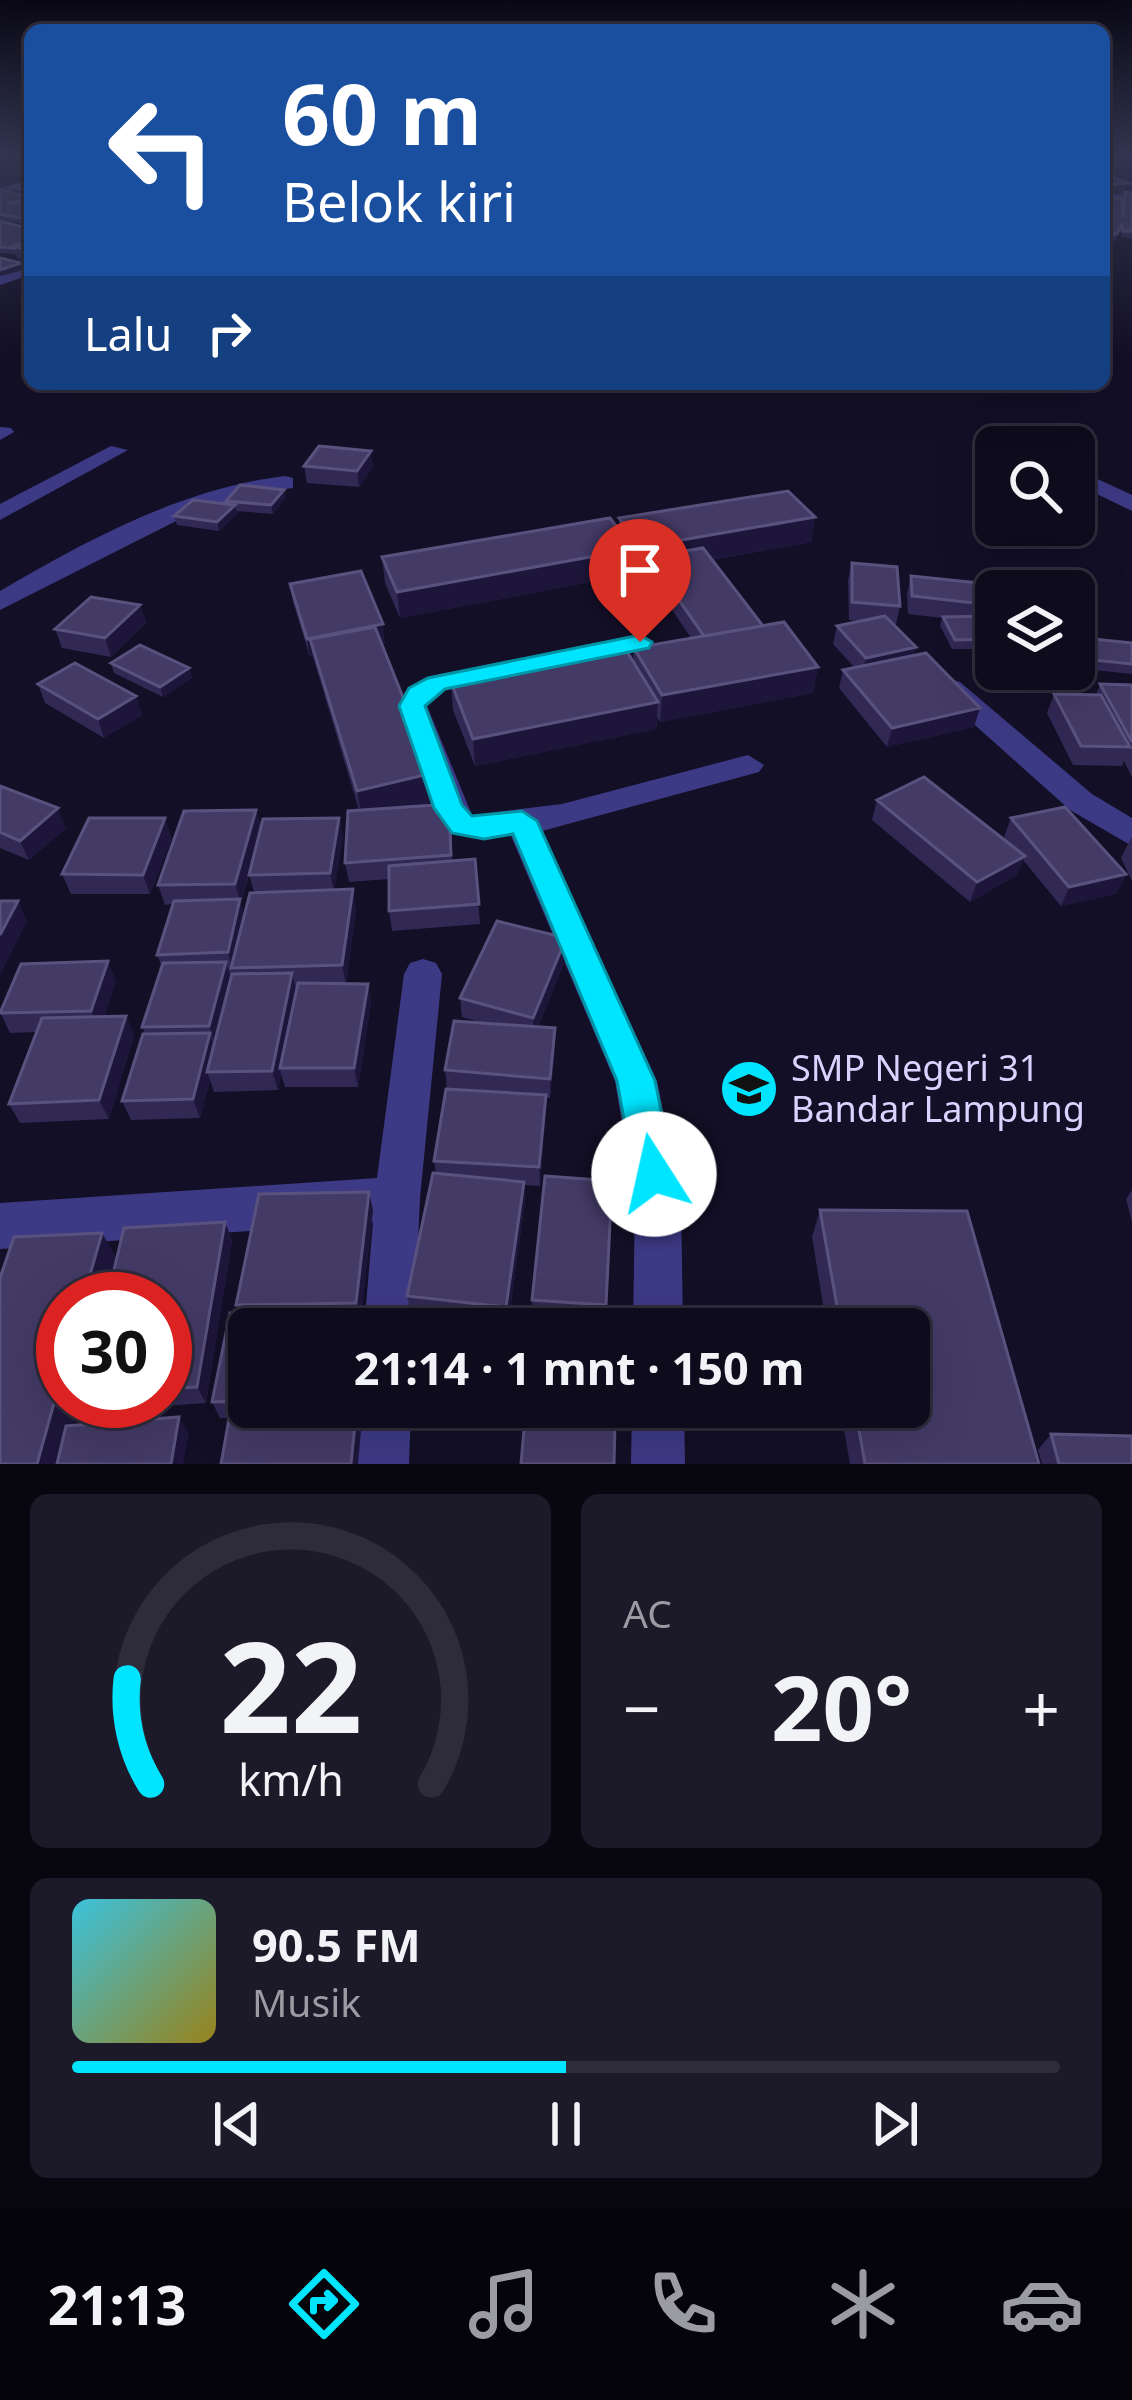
<!DOCTYPE html>
<html lang="id">
<head>
<meta charset="utf-8">
<style>
	body { margin:0; font-family:"Noto Sans",sans-serif; background:#1c1929; color:#f1f3f6; height:100vh; display:flex; flex-direction:column; font-size:45px; white-space:nowrap }
	* { box-sizing:border-box; margin:0 }
	p { font-size:39px; color:#9b9ba3 }
	.icon { flex:none; width:66px; height:66px; fill:none; stroke:currentColor; stroke-width:2; stroke-linecap:round; stroke-linejoin:round }
	.map { position:relative; height:1464px; overflow:hidden }
	.details { display:flex; flex-direction:column; gap:30px; padding:30px; background:#08060f; flex:1 }
	.details>* { flex:none }
	.top-card { position:absolute; left:24px; top:24px; width:1086px; height:366px; border-radius:18px; box-shadow:0 12px 48px #0002,0 0 0 3px #2e2b3b; background:#1a4fa0; color:#fff; overflow:hidden }
	.fabs { position:absolute; left:975px; top:426px; display:grid; gap:24px }
	.fabs a { display:grid; place-items:center; width:120px; height:120px; border-radius:18px; background:#0e0b1c; box-shadow:0 12px 48px #0002,0 0 0 3px #2e2b3b; font-size:60px }
	.speed { position:absolute; left:36px; top:1272px; display:flex; gap:24px; font-size:60px; font-weight:700; text-align:center }
	.speed>* { display:grid; place-content:center; width:156px; height:156px; border-radius:50%; background:#0e0b1c; box-shadow:0 12px 48px #0002,0 0 0 3px #2e2b3b; line-height:1 }
	.speed .limit { border:18px solid #d22; background:#fff; color:#111 }
	.pin { position:absolute; display:grid; place-items:center; width:102px; height:102px; color:#fff; margin:-123px -51px; border-radius:50% 50% 50% 0; rotate:-45deg; box-shadow:0 0 12px #0007 }
	.pin .icon { rotate:45deg }
	.me { position:absolute; width:132px; margin:-66px; rotate:350deg; stroke-linejoin:round; filter:drop-shadow(0 0 9px #0008) }
	.turn { display:flex; align-items:center; gap:42px; height:252px; padding:0 60px; font-size:54px }
	.turn .icon { width:156px; height:156px; stroke-width:2.5 }
	.turn b { display:block; font-size:84px; line-height:102px }
	.then { display:flex; align-items:center; height:114px; padding:0 60px; background:#0003; gap:24px; font-size:45px }
	.big { font-size:90px; font-weight:700; line-height:1.1 }
	.details .widget { flex:1; display:flex; flex-direction:column; justify-content:center; gap:18px; min-width:0; padding:0 42px; border-radius:18px; background:#1c1929 }
	.details .dial { align-items:center; gap:0 }
	.dial svg { height:312px; overflow:visible; fill:none; stroke:#2e2b3b; stroke-width:7; stroke-linecap:round; text-anchor:middle }
	.dial text { fill:#f1f3f6; stroke:none }
	.song { display:flex; align-items:center; gap:36px }
	.cover { width:144px; height:144px; border-radius:18px; background:linear-gradient(135deg,hsl(190 70% 55%),hsl(50 70% 35%)) }
	.played { height:12px; border-radius:6px; background:linear-gradient(90deg,#00e5ff 50%,#2e2b3b 50%) }
	.keys { display:flex; justify-content:space-around; direction:ltr }
	.heat { display:flex; justify-content:space-between; align-items:center; font-size:66px; direction:ltr }
	.details .tiles { flex:1; display:grid; gap:30px; grid-template-columns:1fr 1fr }
	.widget:last-child { grid-column:span 2 }
	.trip { position:absolute; left:228px; top:1308px; width:702px; height:120px; border-radius:18px; background:#0e0b1c; box-shadow:0 12px 48px #0002,0 0 0 3px #2e2b3b; font-weight:700; line-height:120px; text-align:center }
	.dock { display:flex; height:192px; justify-content:space-around; align-items:center; background:#06040b; color:#9b9ba3 }
	.dock .icon { width:84px; height:84px }
	.dock .current { color:#00e5ff }
	.dock b { font-size:54px; color:#f1f3f6 }
	.map>svg:first-child { display:block }
	.lines { fill:none; stroke-linecap:round; stroke-linejoin:round }
	.minor { fill:#3d3a85; fill-rule:evenodd }
	.wall { fill:#312854; fill-rule:evenodd }
	.shaded-wall { fill:#1d163a }
	.building { fill:#433a66; stroke:#5a527e; stroke-width:3 }
	.route { fill:#00e5ff; stroke:#0095a6; stroke-width:3 }
	.labels { text-anchor:middle; stroke-width:12; stroke-linejoin:round; paint-order:stroke }
	.near-poi-label { font-size:36px; fill:#d9d4ff; stroke:#130f26; text-anchor:start }
</style>
</head>
<body>
<div class="map">
<svg width="1132" height="1464" viewBox="0 0 1132 1464">
	<rect width="100%" height="100%" fill="#130f26"/>
	<g class="lines">
		<path class="minor" d="M30,180V188L0,196V188Z
			M1132,192V200L1104,204V196Z
			M30,266V275L0,285V275Z
			M0,427L11,428L14,432L0,440Z
			M111,446L128,450L0,520V504Z
			M1074,468L1132,495V511L1074,483Z
			M285,476L293,478V488L255,493L188,515L0,610V591C87,540 183,488 285,476Z
			M640,634L654,642L650,648L446,690L427,706L472,815L562,804L748,755L764,765L759,772L542,831L657,1081L681,1200L683,1329H633L635,1200L615,1081L511,836L451,834L433,808L397,706L409,688L427,677Z
			M950,679L960,682L1092,794L1132,818V846L1070,810L940,694L936,688Z
			M423,959L436,963L442,974L420,1198L414,1329H364L373,1222L0,1249V1203L377,1178L404,974L410,963Z
			M359,1407H411L409,1464H355Z
			M632,1407H684L685,1464H631Z"/>
	</g>
	<path class="wall" d="M30,181V197L13,192L11,187Z
		M0,190L30,198V226L0,219Z
		M1125,192L1132,193V238L1122,237L1120,231L1115,241L1104,239V197L1123,202Z
		M0,221L30,229V262L17,258L15,254L0,253Z
		M304,466L373,467L359,487L307,483Z
		M284,490L285,498L273,514L236,511L237,514L219,531L177,525L174,516L227,504L226,501Z
		M815,517L811,542L711,560L763,626L818,667L813,693L660,722L657,717L656,729L475,766L453,710L451,682L633,661L634,648L691,638L648,574V571L640,572L633,563V574L400,618L385,583L382,557L619,529V518Z
		M852,563L900,606L896,624H892L916,647L914,655L974,727L887,747L839,688L843,670L854,667L833,644L837,626L861,621L849,620L848,580Z
		M911,576L992,605L988,616L996,629V649H952L940,626L942,618L908,614L907,594Z
		M290,584L385,643H381L436,801L412,807L451,824L452,861L475,859L480,924L392,931L389,911V879L349,882L345,863L359,810L313,657H310L293,602Z
		M140,605L146,623L111,657L62,648L55,629Z
		M1074,637L1132,643V674L1074,668Z
		M111,663L189,668L192,678L163,697L114,673Z
		M38,684L142,715L104,738L45,703Z
		M1100,684L1132,685V777L1124,761L1122,766L1073,765L1047,713L1054,694L1096,695Z
		M0,786L66,828L29,860L0,848Z
		M877,800L1010,845L1004,837L1011,818L1126,874L1116,894L1061,906L1023,860L1017,875L970,902L872,820Z
		M256,810L261,827L339,818L343,837L334,890L356,909L346,983L368,984L371,1003L358,1087H285L281,1074L278,1090L214,1092L210,1080L200,1118L131,1120L122,1101L145,1034L142,1027L162,967L157,955L172,904L165,905L158,885ZM251,868L249,875L254,892L244,914L241,903Z
		M172,838L150,894H71L62,874Z
		M1131,838H1132V881L1121,858Z
		M566,958L538,1027L555,1048L550,1098H546L540,1186L524,1185L525,1201L508,1324L411,1313L407,1296L436,1173L434,1161L447,1089L445,1070L483,1023L462,1017L460,998Z
		M116,981L104,1016H126L134,1035L109,1119L20,1123L9,1104L36,1032L10,1033L0,1012Z
		M612,1181L605,1322L533,1317L532,1300Z
		M1132,1190V1222L1126,1199Z
		M373,1210L361,1316L364,1329H249V1407H356L355,1415L361,1430L296,1417L220,1418L212,1402L240,1312L236,1305Z
		M820,1210L1039,1464H850L840,1407H909V1329H827L812,1237Z
		M225,1222L232,1240L206,1403L96,1411L89,1401H165V1299Z
		M1051,1434L1132,1464H1042L1038,1450Z"/>
	<path class="shaded-wall" d="M1127,183L1125,188L1104,191V186Z
		M21,263L23,270L1,276L0,270Z
		M371,451L373,467L359,487L357,471Z
		M284,490L285,498L273,514L271,505Z
		M235,505L237,514L219,531L217,522Z
		M815,517L811,542L658,569L649,557L648,571L640,572L641,547Z
		M634,549L633,574L400,618L397,592Z
		M140,605L146,623L111,657L105,638Z
		M383,624L385,643L315,656L310,639L313,657H310L307,639Z
		M916,647L911,666L862,676L866,658Z
		M818,667L813,693L660,722L662,695Z
		M189,668L192,678L163,697L160,687Z
		M136,696L142,715L104,738L98,719Z
		M658,702L656,729L475,766L473,739Z
		M980,708L974,727L887,747L892,728Z
		M433,773L436,801L362,819L357,791Z
		M58,808L66,828L29,860L20,841Z
		M256,810L261,830L241,903L246,919L232,968L228,952L240,900L235,884Z
		M165,818L172,838L150,894L143,875Z
		M339,818L343,837L334,892L330,873Z
		M1025,856L1017,875L970,902L977,882Z
		M1126,874L1116,894L1061,906L1069,887Z
		M353,889L356,909L346,984L342,965Z
		M18,901L27,921L0,975V935Z
		M566,938V958L534,1037L533,1018Z
		M108,961L116,981L100,1030L91,1011Z
		M226,962L232,981L215,1046L209,1026Z
		M292,973L297,993L280,1068L281,1074L278,1090L272,1071Z
		M368,984L371,1003L358,1087L354,1068Z
		M126,1016L134,1035L109,1119L99,1100Z
		M555,1028V1048L550,1098V1079Z
		M210,1033L216,1053L207,1072L210,1080L200,1118L193,1099Z
		M546,1095V1114L540,1186L539,1167Z
		M524,1182L525,1201L508,1324L506,1307Z
		M369,1192L373,1210L361,1316L364,1329H358L359,1315L356,1303Z
		M225,1222L232,1240L206,1403L197,1387Z
		M102,1233L117,1259L106,1299H83Z
		M63,1371V1401H79L62,1464H37Z
		M356,1414L361,1430L358,1464H351Z
		M179,1417L189,1433L183,1464H171Z"/>
	<path class="building" d="M1112,177L1127,183L1104,186V178Z
		M30,181V191L11,187Z
		M0,190L30,198L7,204L30,203V220L0,214Z
		M1125,192L1132,193V231H1123L1122,225L1117,234L1104,233V197L1122,199L1123,217Z
		M0,221L30,229V241L13,246L14,248L0,247Z
		M30,241V250L13,246Z
		M0,258L21,263L0,270Z
		M319,446L371,451L357,471L304,466Z
		M240,485L284,490L271,505L226,501Z
		M788,491L815,517L641,547L619,518Z
		M193,500L235,505L217,522L174,516Z
		M610,518L634,549L397,592L382,557Z
		M703,548L763,626L704,636L649,557Z
		M852,563L897,567L900,606L852,602Z
		M361,571L383,624L307,639L290,584Z
		M911,576L988,584L992,605L912,596Z
		M91,597L140,605L105,638L55,629Z
		M885,616L916,647L866,658L837,626Z
		M989,616L996,629V639L955,640L943,617Z
		M784,622L818,667L662,695L634,648Z
		M375,627L433,773L357,791L310,639Z
		M1074,637L1132,643V664L1074,658Z
		M140,645L189,668L160,687L111,663Z
		M626,650L658,702L473,739L451,682Z
		M926,653L980,708L892,728L843,670Z
		M75,663L136,696L98,719L38,684Z
		M1100,684L1132,685V742Z
		M1054,694L1101,695L1130,747L1081,746Z
		M924,777L1025,856L977,882L877,800Z
		M0,786L58,808L20,841L0,832Z
		M449,804L451,855L345,863L348,811Z
		M1065,807L1126,874L1069,887L1011,818Z
		M256,810L235,884L158,885L184,811Z
		M89,818H165L143,875L62,874Z
		M339,818L330,873L249,875L263,819Z
		M475,859L479,904L389,911V866Z
		M353,889L342,965L231,968L250,893Z
		M240,899L228,952L157,955L174,901Z
		M0,901H18L0,935Z
		M497,921L566,938L533,1018L460,998Z
		M108,961L91,1011L0,1013L21,964Z
		M226,962L209,1026L142,1027L163,963Z
		M292,973L272,1071L207,1072L232,974Z
		M298,983L368,984L354,1068H280Z
		M126,1016L99,1100L9,1104L42,1018Z
		M454,1021L555,1028L550,1079L445,1070Z
		M210,1033L193,1099L122,1101L143,1034Z
		M446,1089L546,1095L539,1167L434,1161Z
		M433,1173L524,1182L506,1307L407,1296Z
		M545,1176L612,1181L606,1305L532,1300Z
		M369,1192L356,1303L236,1305L259,1194Z
		M820,1210L967,1211L1039,1464H865L855,1407H909V1329H841Z
		M225,1222L197,1387L165,1389V1299H107L124,1228Z
		M102,1233L83,1299H63V1371L37,1464H0V1278L14,1237Z
		M360,1311L358,1329H249V1401L212,1402L230,1313Z
		M356,1414L351,1464H221L229,1419Z
		M179,1417L171,1464H57L66,1426Z
		M525,1417L615,1423L614,1464H521Z
		M1051,1434L1132,1436V1464H1059Z"/>
	<linearGradient id="sky" x2="0" y2="1"><stop stop-color="#0a0815"/><stop offset="0.43" stop-color="#333752"/><stop offset="1" stop-color="#333752" stop-opacity="0"/></linearGradient>
	<rect width="1132" height="360" fill="url(#sky)"/>
	<path class="route" d="M640,635L652,642L649,648L445,689L425,706L462,805L472,816L522,811L537,821L655,1081L674,1174L668,1187L654,1193L640,1187L634,1174L617,1081L513,834L484,839L452,833L434,808L399,706L409,688L428,678Z"/>
	<defs>
		<g id="school-disc" transform="scale(3)"><circle r="9.5" fill="#00e5ff" stroke="#130f26"/><path d="M0-5L7-2L0 1L-7-2ZM-4 1L0 2.5L4 1V4Q0 6-4 4Z" fill="#111"/></g>
	</defs>
	<g fill-rule="evenodd">
		<use href="#school-disc" x="749" y="1089"/>
	</g>
	<g class="labels">
		<g class="near-poi-label">
			<text x="791" y="1081">SMP Negeri 31<tspan x="791" dy="41">Bandar Lampung</tspan></text>
		</g>
	</g>
</svg>
<div class="fabs">
<a><svg class="icon" aria-label="search" viewBox="0 0 24 24"><circle cx="10" cy="10" r="6"/><path d="M15 15l6 6"/></svg></a>
<a><svg class="icon" aria-label="layers" viewBox="0 0 24 24"><path d="M12 4l9 5-9 5-9-5zM3 14l9 5 9-5"/></svg></a>
</div>
<div class="speed"><div class="limit">30</div></div>
<div class="pin" style="left:640px;top:642px;background:#d93025"><svg class="icon" aria-label="arrive" viewBox="0 0 24 24"><path d="M6 21V4h12l-3 4 3 4H6"/></svg></div>
<svg class="me" style="left:654px;top:1174px" viewBox="-20 -20 40 40"><circle r="19" fill="#fff"/><path d="M0-13L10 11 0 6-10 11z" fill="#00e5ff"/></svg>
<div class="trip">21:14 · 1 mnt · 150 m</div>
<div class="top-card">
<div class="turn"><svg class="icon" aria-label="left" viewBox="0 0 24 24"><path d="M17 20v-9H6M10 6l-5 5 5 5"/></svg><div><b>60 m</b>Belok kiri</div></div>
<div class="then">Lalu<svg class="icon" aria-label="right" viewBox="0 0 24 24"><path d="M7 20v-9h11M14 6l5 5-5 5"/></svg></div>
</div>
</div>
<section class="details">
<div class="tiles">
<div class="widget dial"><svg viewBox="0 0 100 80">
<path d="M14 69A42 42 0 1 1 86 69"/>
<path d="M14 69A42 42 0 0 1 8 42" stroke="#00e5ff"/>
<text x="50" y="56" font-size="32" font-weight="700">22</text>
<text x="50" y="72" font-size="11">km/h</text>
</svg></div>
<div class="widget"><p>AC</p>
<div class="heat"><a>−</a><b class="big">20°</b><a>+</a></div>
</div>
<div class="widget">
<div class="song"><i class="cover"></i><div><b>90.5 FM</b><p>Musik</p></div></div>
<div class="played"></div>
<div class="keys"><svg class="icon" aria-label="previous" viewBox="0 0 24 24"><path d="M18 5L8 12l10 7zM5 5v14"/></svg><svg class="icon" aria-label="pause" viewBox="0 0 24 24"><path d="M8 5v14M16 5v14"/></svg><svg class="icon" aria-label="next" viewBox="0 0 24 24"><path d="M6 5l10 7-10 7zM19 5v14"/></svg></div>
</div>
</div>
</section>
<nav class="dock">
<b>21:13</b>
<svg class="icon current" aria-label="directions" viewBox="0 0 24 24"><path d="M12 3l9 9-9 9-9-9zM9 14v-3h6M13 9l2 2-2 2"/></svg>
<svg class="icon" aria-label="music" viewBox="0 0 24 24"><path d="M9 18V5l10-2v13"/><circle cx="6" cy="18" r="3"/><circle cx="16" cy="16" r="3"/></svg>
<svg class="icon" aria-label="phone" viewBox="0 0 24 24"><path d="M5 4h4l2 5-3 2q2 4 5 5l2-3 5 2v4C11 20 4 13 5 4z"/></svg>
<svg class="icon" aria-label="climate" viewBox="0 0 24 24"><path d="M12 3v18M4 7l16 10M4 17L20 7"/></svg>
<svg class="icon" aria-label="car" viewBox="0 0 24 24"><path d="M5 17H2v-5l4-1 3-4h7l3 4 3 1v5h-3M9 17h6M6 11h13"/><circle cx="7" cy="17" r="2"/><circle cx="17" cy="17" r="2"/></svg>
</nav>
</body>
</html>
